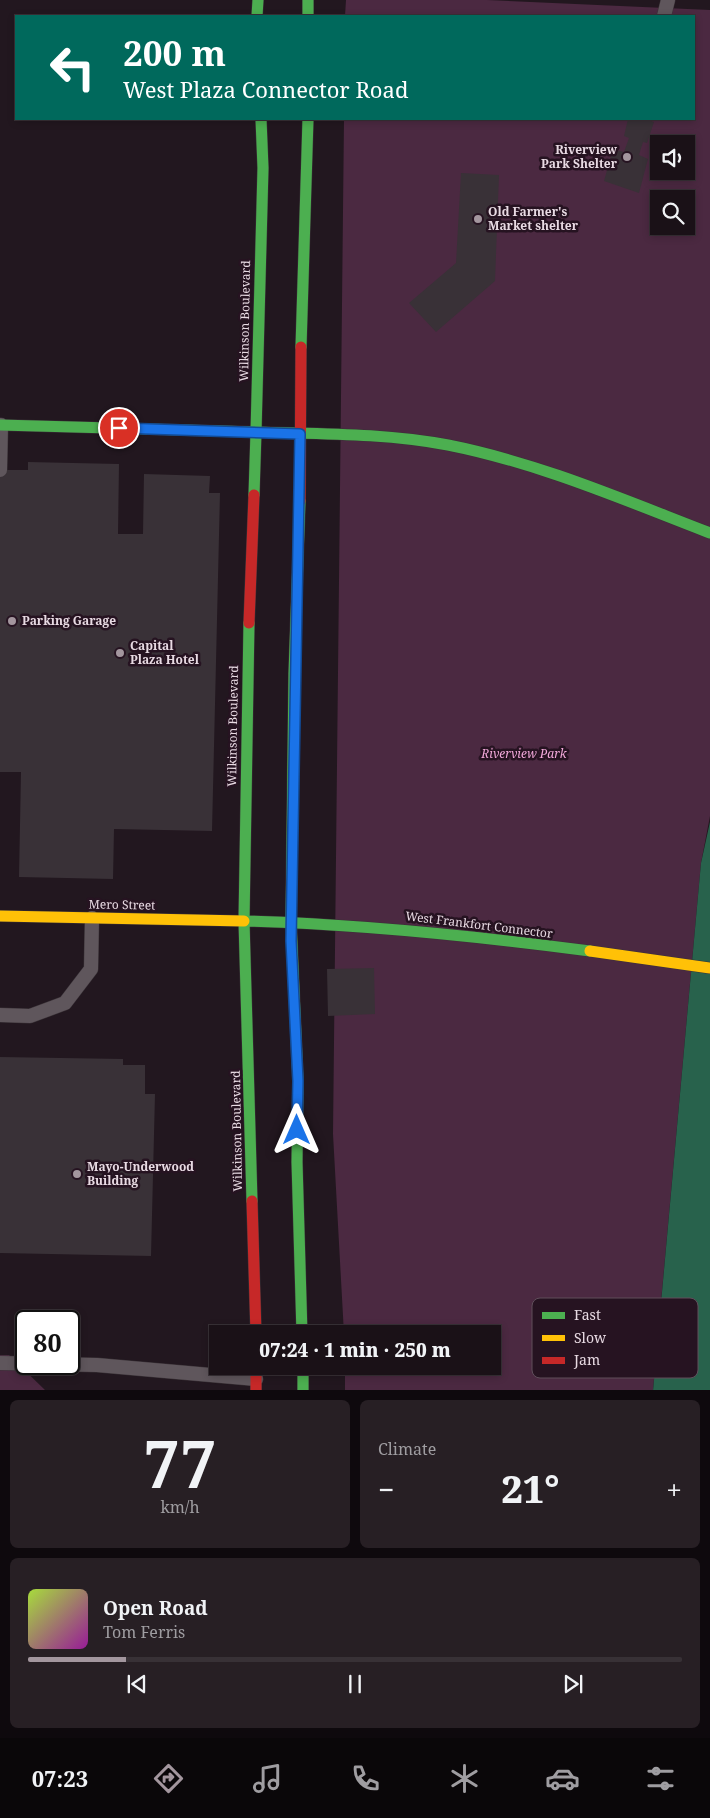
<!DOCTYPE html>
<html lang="en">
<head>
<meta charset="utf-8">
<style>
	body { margin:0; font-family:"Noto Serif",serif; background:#271f24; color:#f1f3f6; height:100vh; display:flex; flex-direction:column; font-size:19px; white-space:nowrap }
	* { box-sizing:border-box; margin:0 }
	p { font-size:16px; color:#9f9da1 }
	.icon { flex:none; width:28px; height:28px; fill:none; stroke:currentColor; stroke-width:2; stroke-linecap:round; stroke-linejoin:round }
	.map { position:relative; height:1390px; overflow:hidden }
	.details { display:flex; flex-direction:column; gap:10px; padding:10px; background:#0e090d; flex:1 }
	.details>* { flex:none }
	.hud { position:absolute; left:15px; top:15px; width:680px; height:105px; border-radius:0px; box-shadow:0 2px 8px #0003,0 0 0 1px #383136; background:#00695c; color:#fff; overflow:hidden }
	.fabs { position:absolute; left:650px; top:135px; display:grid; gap:10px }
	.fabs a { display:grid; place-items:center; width:45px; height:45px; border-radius:0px; background:#1a1117; box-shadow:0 2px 8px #0003,0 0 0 1px #383136; font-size:25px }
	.speed { position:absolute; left:15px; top:1310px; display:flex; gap:10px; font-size:25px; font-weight:700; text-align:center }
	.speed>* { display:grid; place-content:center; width:65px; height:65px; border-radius:50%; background:#1a1117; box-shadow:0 2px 8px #0003,0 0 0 1px #383136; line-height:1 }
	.speed .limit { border:2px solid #111; border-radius:8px; background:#fff; color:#111 }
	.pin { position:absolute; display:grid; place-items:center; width:42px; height:42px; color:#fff; margin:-21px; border:2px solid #fff; border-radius:50%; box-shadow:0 1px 5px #0007 }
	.me { position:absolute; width:55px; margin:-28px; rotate:0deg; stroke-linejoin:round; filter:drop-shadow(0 0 4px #0008) }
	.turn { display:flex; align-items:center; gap:18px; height:105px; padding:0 25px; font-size:22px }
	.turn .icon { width:65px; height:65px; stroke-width:2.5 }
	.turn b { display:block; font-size:35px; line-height:42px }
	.big { font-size:38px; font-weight:800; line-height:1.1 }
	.details .widget { flex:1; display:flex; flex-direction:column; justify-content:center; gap:8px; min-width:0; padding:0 18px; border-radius:8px; background:#271f24 }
	.details .dial { align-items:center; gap:0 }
	.dial b { font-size:65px; line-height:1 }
	.song { display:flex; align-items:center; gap:15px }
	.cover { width:60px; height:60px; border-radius:8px; background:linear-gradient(135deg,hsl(80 70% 55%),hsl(300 70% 35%)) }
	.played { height:5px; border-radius:2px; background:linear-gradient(90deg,#a3969e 15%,#383136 15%) }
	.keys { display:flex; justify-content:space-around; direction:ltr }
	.heat { display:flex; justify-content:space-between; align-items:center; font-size:28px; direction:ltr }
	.details .tiles { flex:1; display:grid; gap:10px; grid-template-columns:1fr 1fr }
	.widget:last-child { grid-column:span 2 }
	.trip { position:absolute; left:209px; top:1325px; width:292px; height:50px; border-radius:0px; background:#1a1117; box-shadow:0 2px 8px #0003,0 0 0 1px #383136; font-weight:800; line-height:50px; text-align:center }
	.tabs { display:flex; height:80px; justify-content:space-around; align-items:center; background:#0a0709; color:#9f9da1 }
	.tabs .icon { width:35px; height:35px }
	.tabs .on { color:#a3969e }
	.tabs b { font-size:22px; color:#f1f3f6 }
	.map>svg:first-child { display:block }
	.green { fill:#4b2941; fill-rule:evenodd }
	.water { fill:#28624c }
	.building { fill:#393137 }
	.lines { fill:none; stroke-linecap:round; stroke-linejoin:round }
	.lane-casing { stroke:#3b3338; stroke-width:15 }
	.fast-casing { stroke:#3b3338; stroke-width:12 }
	.slow-casing { stroke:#3b3338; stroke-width:12 }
	.jam-casing { stroke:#3b3338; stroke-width:12 }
	.lane { stroke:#5f565c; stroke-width:14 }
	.fast { stroke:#4caf50; stroke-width:11 }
	.slow { stroke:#ffc107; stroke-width:11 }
	.jam { stroke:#c62828; stroke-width:11 }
	.route-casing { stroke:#114b97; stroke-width:12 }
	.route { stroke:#1a73e8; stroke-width:9 }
	.poi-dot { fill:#a3969e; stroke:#261321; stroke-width:2 }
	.labels { text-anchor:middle; stroke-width:5; stroke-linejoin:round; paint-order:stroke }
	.poi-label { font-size:12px; font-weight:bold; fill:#e8dae3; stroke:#261321; text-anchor:start }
	.street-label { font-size:12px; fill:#e8dae3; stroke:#261321 }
	.park-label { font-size:12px; font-style:italic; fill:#f2a8da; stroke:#261321 }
	.key { fill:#261321; stroke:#604f5b; stroke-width:1 }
	.key-label { font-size:14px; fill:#e8dae3 }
</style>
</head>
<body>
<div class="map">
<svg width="710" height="1391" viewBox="0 0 710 1391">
	<rect width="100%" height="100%" fill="#22171f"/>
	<path class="green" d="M346,0H487L710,10V816L701,863L653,1390H345V1366H492V1334H344L333,1134L344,119H694V16H345ZM659,144H686V171H659ZM659,199H686V226H659Z
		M0,1355H9L45,1390L0,1391Z"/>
	<path class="water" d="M710,822V1390L653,1391L701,863Z"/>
	<path class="building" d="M628,119H646L654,122L647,143L643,142L639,155L648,159L639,193L604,181L613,149L624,152L629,138L624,136Z
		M461,173L499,175L495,281L436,332L409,303L456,263Z
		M28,462L119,464L118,534H143L144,474L210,476L209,493H220L212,831L114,829L113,879L19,877L21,772H0V470H28Z
		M374,968L375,1014L328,1016L327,969Z
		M0,1057L123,1059V1065H145V1094H155L151,1256L0,1253Z"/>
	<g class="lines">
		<g class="lane-casing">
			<path id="lane" d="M664,16L668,0
				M0,470L1,425
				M0,1015L30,1016L65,1003L91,969L92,918
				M0,1363L97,1365L256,1379"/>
		</g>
		<g class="fast-casing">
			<path id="fast" d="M308,0V16
				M257,16L258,0
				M301,347L308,119
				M0,425L256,432L263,168L261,119
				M254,495L256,432C320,434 385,433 448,445C539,463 624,500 710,533
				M249,623L244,921L252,1201
				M244,921C360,924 475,936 590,951
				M291,921L294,674L300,501
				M291,921L298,1081L297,1162L302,1334
				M303,1366V1391"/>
		</g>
		<g class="slow-casing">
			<path id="slow" d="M0,916L244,921
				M590,951L710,968"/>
		</g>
		<g class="jam-casing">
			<path id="jam" d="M300,501L301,347
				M249,623L254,495
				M252,1201L256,1334
				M256,1366V1391"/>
		</g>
		<use href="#lane" class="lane"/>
		<use href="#fast" class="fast"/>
		<use href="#slow" class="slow"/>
		<use href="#jam" class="jam"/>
	</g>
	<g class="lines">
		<g class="route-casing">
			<path id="route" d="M119,428L300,434L291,941L298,1081L297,1130"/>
		</g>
		<use href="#route" class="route"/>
	</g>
	<g class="poi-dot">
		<circle cx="627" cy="157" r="5"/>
		<circle cx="478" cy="219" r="5"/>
		<circle cx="12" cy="621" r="5"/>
		<circle cx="120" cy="653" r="5"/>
		<circle cx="77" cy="1174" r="5"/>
	</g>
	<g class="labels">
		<g class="poi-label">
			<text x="617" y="154" text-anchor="end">Riverview<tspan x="617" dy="14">Park Shelter</tspan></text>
			<text x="488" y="216">Old Farmer's<tspan x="488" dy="14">Market shelter</tspan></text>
			<text x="22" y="625">Parking Garage</text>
			<text x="130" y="650">Capital<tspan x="130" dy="14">Plaza Hotel</tspan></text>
			<text x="87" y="1171">Mayo-Underwood<tspan x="87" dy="14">Building</tspan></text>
		</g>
		<g class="street-label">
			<text transform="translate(245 321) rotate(-89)" y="4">Wilkinson Boulevard</text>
			<text transform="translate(233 726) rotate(-89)" y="4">Wilkinson Boulevard</text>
			<text transform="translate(122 905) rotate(1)" y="4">Mero Street</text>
			<text transform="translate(479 925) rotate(7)" y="4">West Frankfort Connector</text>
			<text transform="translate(237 1131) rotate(-91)" y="4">Wilkinson Boulevard</text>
		</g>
		<g class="park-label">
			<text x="524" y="758">Riverview Park</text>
		</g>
	</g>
	<rect x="532" y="1298" width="166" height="80" rx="8" class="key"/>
	<rect x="542" y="1312" width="23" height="7" fill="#4caf50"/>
	<rect x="542" y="1335" width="23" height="6" fill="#ffc107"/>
	<rect x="542" y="1357" width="23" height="7" fill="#c62828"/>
	<g class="key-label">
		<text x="574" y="1320">Fast</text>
		<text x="574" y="1343">Slow</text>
		<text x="574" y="1365">Jam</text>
	</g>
</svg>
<div class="fabs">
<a><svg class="icon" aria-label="sound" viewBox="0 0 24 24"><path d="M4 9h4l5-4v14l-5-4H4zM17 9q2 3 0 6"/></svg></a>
<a><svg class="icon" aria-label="search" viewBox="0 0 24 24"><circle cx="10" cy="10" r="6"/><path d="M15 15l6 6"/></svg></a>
</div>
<div class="speed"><div class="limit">80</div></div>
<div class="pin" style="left:119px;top:428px;background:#d93025"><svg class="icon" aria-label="arrive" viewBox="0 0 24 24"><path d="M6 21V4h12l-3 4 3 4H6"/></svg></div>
<svg class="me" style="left:297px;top:1130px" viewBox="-20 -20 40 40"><path d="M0-17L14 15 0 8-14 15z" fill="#1a73e8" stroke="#fff" stroke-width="4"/></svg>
<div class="trip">07:24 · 1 min · 250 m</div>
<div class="hud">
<div class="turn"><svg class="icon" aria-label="left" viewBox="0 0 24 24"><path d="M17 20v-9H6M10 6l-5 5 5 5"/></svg><div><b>200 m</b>West Plaza Connector Road</div></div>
</div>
</div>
<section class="details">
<div class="tiles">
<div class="widget dial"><b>77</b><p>km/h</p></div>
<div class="widget"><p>Climate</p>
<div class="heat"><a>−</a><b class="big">21°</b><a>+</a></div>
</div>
<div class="widget">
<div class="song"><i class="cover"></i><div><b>Open Road</b><p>Tom Ferris</p></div></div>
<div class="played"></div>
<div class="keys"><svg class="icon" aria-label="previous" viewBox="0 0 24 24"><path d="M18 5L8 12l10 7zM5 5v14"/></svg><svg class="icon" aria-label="pause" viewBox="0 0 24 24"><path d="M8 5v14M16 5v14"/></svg><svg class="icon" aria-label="next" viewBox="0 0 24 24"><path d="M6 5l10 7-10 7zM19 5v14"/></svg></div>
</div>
</div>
</section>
<nav class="tabs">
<b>07:23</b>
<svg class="icon on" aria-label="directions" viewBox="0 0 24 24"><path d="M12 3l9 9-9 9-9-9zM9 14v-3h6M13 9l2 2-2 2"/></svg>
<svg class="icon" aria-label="music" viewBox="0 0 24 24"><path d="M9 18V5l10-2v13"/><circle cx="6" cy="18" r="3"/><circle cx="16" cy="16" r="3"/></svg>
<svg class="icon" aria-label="phone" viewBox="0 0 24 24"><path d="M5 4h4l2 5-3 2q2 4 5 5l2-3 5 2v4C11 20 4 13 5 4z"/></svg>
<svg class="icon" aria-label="climate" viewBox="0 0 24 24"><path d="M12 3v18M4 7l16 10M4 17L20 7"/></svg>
<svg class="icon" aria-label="car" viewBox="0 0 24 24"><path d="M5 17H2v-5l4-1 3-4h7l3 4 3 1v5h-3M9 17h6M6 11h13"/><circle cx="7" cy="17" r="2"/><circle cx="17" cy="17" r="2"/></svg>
<svg class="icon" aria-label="filters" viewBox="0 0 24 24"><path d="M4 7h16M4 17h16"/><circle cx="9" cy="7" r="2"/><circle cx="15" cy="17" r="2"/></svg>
</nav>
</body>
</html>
